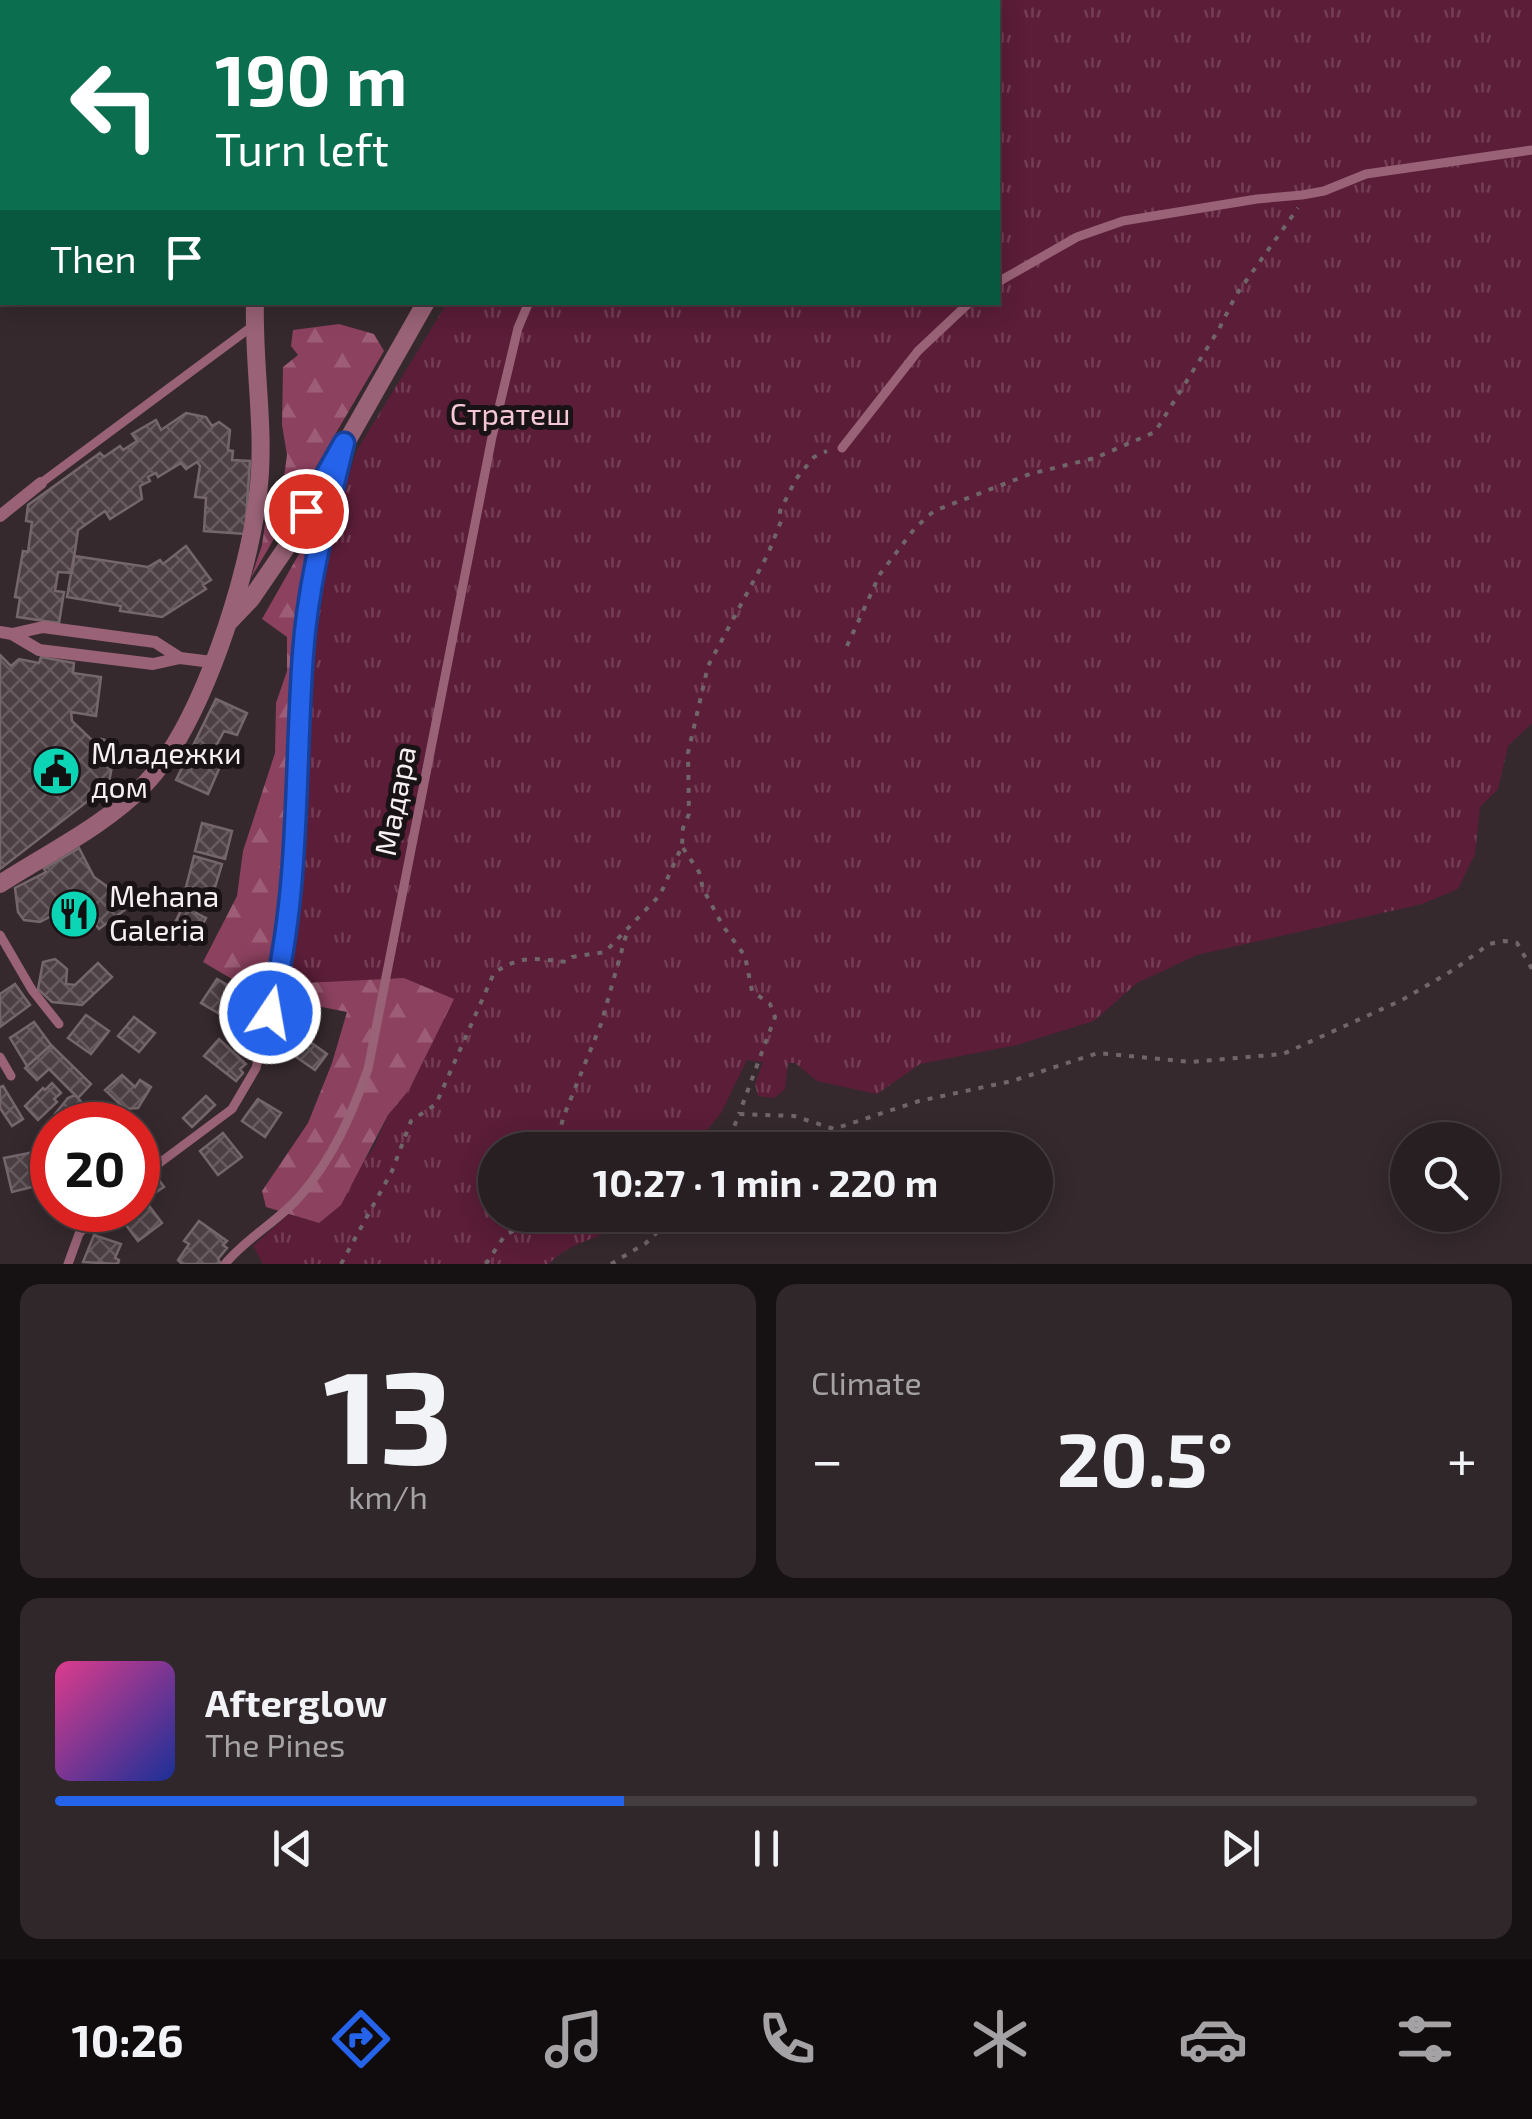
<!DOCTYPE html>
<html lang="en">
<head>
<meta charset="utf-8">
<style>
	body { margin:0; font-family:"Exo 2",sans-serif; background:#30272a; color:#f1f3f6; height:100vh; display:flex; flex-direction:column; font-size:38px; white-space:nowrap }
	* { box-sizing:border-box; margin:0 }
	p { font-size:32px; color:#a5a2a5 }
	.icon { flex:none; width:55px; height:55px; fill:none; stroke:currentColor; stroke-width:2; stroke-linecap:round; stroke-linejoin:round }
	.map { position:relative; height:1264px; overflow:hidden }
	.drawer { display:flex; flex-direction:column; gap:20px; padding:20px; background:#161113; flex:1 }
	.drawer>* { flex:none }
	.top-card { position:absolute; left:0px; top:0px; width:1000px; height:305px; box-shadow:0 5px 25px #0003,0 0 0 2px #443d40; background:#0b6e4f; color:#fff; overflow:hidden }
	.controls { position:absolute; left:1390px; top:1122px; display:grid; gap:20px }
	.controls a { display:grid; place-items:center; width:110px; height:110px; border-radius:50%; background:#281f22; box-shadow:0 5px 25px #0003,0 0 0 2px #443d40; font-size:50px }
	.speed { position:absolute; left:30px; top:1102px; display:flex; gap:20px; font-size:50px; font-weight:700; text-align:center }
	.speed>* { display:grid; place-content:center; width:130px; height:130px; border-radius:50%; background:#281f22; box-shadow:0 5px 25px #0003,0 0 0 2px #443d40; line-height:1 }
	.speed .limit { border:15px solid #d22; background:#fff; color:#111 }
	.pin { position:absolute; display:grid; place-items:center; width:85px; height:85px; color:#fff; margin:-42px; border:5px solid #fff; border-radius:50%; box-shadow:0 2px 10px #0007 }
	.me { position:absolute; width:110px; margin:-55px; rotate:12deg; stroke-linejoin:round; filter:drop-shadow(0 0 8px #0008) }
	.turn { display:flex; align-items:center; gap:35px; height:210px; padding:0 50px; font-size:45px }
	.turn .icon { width:130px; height:130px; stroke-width:2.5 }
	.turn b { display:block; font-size:70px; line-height:85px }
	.then { display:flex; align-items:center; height:95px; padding:0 50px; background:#0003; gap:20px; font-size:38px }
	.big { font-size:75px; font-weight:700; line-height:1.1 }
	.drawer .widget { flex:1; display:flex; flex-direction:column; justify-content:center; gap:15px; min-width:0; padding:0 35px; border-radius:20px; background:#30272a }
	.drawer .dial { align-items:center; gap:0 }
	.dial b { font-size:130px; line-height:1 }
	.song { display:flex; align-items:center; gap:30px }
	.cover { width:120px; height:120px; border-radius:15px; background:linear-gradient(135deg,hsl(330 70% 55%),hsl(230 70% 35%)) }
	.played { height:10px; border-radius:5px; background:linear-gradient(90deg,#2563eb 40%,#443d40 40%) }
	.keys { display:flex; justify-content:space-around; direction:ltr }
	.heat { display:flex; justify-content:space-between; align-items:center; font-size:55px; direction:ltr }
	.drawer .tiles { flex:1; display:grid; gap:20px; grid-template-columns:1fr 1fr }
	.widget:last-child { grid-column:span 2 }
	.trip { position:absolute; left:478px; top:1132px; width:575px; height:100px; border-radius:50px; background:#281f22; box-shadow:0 5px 25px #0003,0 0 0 2px #443d40; font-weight:700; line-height:100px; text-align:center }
	.menu { display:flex; height:160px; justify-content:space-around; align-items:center; background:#100c0e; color:#a5a2a5 }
	.menu .icon { width:70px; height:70px }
	.menu .current { color:#2563eb }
	.menu b { font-size:45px; color:#f1f3f6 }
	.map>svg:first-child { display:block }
	.grass { fill:url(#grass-tufts) }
	.forest { fill:url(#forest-firs) }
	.water { fill:#2c0013 }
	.building { fill:url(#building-cross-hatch); stroke:#75666b; stroke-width:2.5 }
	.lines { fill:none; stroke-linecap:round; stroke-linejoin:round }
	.path { stroke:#706568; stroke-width:4; stroke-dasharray:5 8; stroke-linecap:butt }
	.service { stroke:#996276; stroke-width:9 }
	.pedestrian { stroke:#996276; stroke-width:12 }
	.minor { stroke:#996276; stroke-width:18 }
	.route-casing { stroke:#184099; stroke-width:25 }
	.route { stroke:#2563eb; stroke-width:18 }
	.labels { text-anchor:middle; stroke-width:10; stroke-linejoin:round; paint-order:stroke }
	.park-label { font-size:30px; fill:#f4c7d6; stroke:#191315 }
	.poi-label { font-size:30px; fill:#f8eff2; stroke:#191315; text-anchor:start }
	.street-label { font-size:30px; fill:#f8eff2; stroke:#191315 }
</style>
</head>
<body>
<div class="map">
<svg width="1532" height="1264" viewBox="0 0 1532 1264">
	<defs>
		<pattern id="grass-tufts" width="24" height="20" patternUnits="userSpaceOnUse" patternTransform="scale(2.5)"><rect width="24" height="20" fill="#5b1d38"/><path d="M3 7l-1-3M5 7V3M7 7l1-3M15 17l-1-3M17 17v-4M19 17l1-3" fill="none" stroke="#733e55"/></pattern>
		<pattern id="forest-firs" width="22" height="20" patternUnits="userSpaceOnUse" patternTransform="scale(2.5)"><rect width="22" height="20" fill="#8c415f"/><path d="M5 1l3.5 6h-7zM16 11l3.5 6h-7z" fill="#9d5d76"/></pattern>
		<pattern id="building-cross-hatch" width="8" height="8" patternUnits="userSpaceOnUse" patternTransform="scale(2.5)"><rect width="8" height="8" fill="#4d4044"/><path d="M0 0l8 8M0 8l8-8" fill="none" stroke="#675c5f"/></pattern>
	</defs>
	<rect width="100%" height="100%" fill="#35292d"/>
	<path class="grass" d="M504,0H1532V723L1508,746L1498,789L1480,807L1475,854L1458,889L1422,904L1197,955L1137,983L1094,1021L1017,1045L920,1064L877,1094L817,1081L795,1063H788L785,1089L774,1098L758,1096L755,1084L763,1062L747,1060L721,1113L691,1150H495V1215H632C608,1239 570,1240 549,1264H263L253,1246L289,1214L319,1223L374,1147L388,1115L409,1090L453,999L404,978L284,984L301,889L307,652L318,570L357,450L444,308L443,303L998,302V2H502Z"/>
	<path class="forest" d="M339,324L374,334L384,351L251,578L262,545L268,504L284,477L287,455L282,425L283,367L298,355L291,346L293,330Z
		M316,524C287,642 296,764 286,885C283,918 277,951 272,984L254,992L203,962L237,896L243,851L275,753L276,703L287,671V637L262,619Z
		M404,978L454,999L409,1090L388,1115L341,1205L319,1223L266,1207L262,1191L308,1123L332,1063L347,1012L292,1001L284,984Z"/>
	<path class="water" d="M2,47V302L0,305V50Z"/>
	<path class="building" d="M360,0H424L426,2H358Z
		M186,413L206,417L212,426L219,422L230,430L228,450L233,451L232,460L250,461L245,534L204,531L206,498L195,497L200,466L197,462L186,469L181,463L158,477L156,473L148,477L150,481L140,486L142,499L110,519L105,511L78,530L72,573L58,572L55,591L64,592L59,623L17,617L20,598L15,597L23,551L28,552L32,522L26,521L28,505L100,453L104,457L120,446L123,450L137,441L132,434L156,420L161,430Z
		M186,546L211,580L203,585L206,589L162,617L120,611L121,606L67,597L74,556L148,567L160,560L163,564Z
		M0,655L11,666L19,659L39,663L41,657L74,663L73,673L101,677L96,716L71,712L72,721L96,744L101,739L116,743L106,800L93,797L0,869Z
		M216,699L247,713L237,735L224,731L211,756L222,762L208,794L176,780Z
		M202,823L232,831L225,859L195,851Z
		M79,848L94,877L108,887L117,888L130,906L99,929L84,909L68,920L59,912L40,922L24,920L18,912L15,888L46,872L44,869Z
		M194,856L222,864L213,894L186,887Z
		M185,902L199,908L196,913L206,918L192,945L169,935Z
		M55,959L67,969L66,984L75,985L98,963L112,977L82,1005L52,1002L38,989L43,962Z
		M217,979L233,988L218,1013L201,1003Z
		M15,984L30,1005L0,1027V994Z
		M238,995L257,1006L245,1031L225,1020Z
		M86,1015L109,1031L91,1054L68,1038Z
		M134,1017L155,1033L139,1052L118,1036Z
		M34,1022L51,1045L27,1066L10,1038Z
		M302,1036L327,1054L315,1070L289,1052Z
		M219,1039L246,1064L240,1069L243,1073L236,1081L204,1056Z
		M51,1045L91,1084L78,1098L49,1069L37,1080L25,1068Z
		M122,1075L135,1087L140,1080L151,1087L138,1108L125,1109L105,1090Z
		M52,1083L61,1093L54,1099L57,1102L38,1120L25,1106L43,1088L45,1090Z
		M3,1086L23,1119L12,1126L0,1108V1087Z
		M75,1095L89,1110L73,1125H66L55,1114L68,1098Z
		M206,1096L215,1105L192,1127L183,1118Z
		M258,1099L281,1113L265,1137L242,1121Z
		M107,1105L120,1121L115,1125H84Z
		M223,1133L242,1157L218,1175L200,1151Z
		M44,1150L52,1182L12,1192L4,1158Z
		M156,1176L164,1187L138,1204V1189Z
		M144,1199L162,1223L138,1241L120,1217L130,1210H138V1204Z
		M199,1221L227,1241L223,1245L227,1248L218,1259L221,1264H182L178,1260L189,1244L184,1241Z
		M94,1235L121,1244L115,1258L119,1260L118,1264L83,1262Z"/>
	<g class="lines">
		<path class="path" d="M353,2L355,0
			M847,646L880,574L915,528L934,511L1030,474L1095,458L1155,432L1219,329L1236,295L1298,208
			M683,848L699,872L703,889L723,926L745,956L752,991L770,1004L775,1017L739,1114
			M556,1150L563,1118L601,1024L627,932
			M725,1150L739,1114L794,1116L834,1129L919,1101L1012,1081L1098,1053L1190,1062L1283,1054L1402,1000L1455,969L1489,944L1504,941L1517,943L1532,969
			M341,1264L392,1171L411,1121L436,1104L494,973C522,954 535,959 567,962L572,957L605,952L660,895L682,846L683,828L689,814L688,753L708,666L768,554L781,521L780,511L796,479L814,457L827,451
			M486,1264L505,1235L526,1225L532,1215
			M611,1264L646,1243L675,1215"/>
		<path class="service" d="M675,2L676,0
			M998,282L1077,237L1123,221L1257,199L1302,195L1324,191L1366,174L1532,150
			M842,448L918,351L970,302
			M41,483L254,325
			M0,935L32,990L59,1024
			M0,1057L11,1076
			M138,1179L232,1109L256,1068L277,985L293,891L303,651L313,568L338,469
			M68,1264L79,1234L98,1210
			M225,1264C247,1237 279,1221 301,1195C334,1156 351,1116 368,1069L492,437L518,328L529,302"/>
		<path class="pedestrian" d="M260,0L262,2
			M0,516L41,483
			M0,632L12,634L43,627L155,642L180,658
			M12,634L39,650L153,664L180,658L212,662"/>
		<path class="minor" d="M448,2L450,0
			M619,2L620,0
			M228,623L251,599L288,545L426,302
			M0,884C48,853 106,825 145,784C202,725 249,575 258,494C266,431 253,366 255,302"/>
	</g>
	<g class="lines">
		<g class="route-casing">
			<path id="route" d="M270,1013C301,892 294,777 303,654C308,581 327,513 344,443L306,511"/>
		</g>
		<use href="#route" class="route"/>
	</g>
	<defs>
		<g id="civic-disc" transform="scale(2.5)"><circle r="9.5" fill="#0cd5b5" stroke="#191315"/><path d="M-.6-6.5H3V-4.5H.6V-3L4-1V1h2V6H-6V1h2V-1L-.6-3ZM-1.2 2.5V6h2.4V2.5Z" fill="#111"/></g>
		<g id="restaurant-disc" transform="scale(2.5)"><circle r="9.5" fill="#0cd5b5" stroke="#191315"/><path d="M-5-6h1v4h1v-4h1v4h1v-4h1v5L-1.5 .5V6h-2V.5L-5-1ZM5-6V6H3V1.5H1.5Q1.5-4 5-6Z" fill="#111"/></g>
	</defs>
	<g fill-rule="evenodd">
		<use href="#civic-disc" x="56" y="771"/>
		<use href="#restaurant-disc" x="74" y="914"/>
	</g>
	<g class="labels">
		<g class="park-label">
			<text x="510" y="425">Стратеш</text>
		</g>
		<g class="poi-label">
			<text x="91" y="764">Младежки<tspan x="91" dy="34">дом</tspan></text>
			<text x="109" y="907">Mehana<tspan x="109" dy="34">Galeria</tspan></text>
		</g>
		<g class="street-label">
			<text transform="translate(396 801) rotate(-79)" y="10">Мадара</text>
		</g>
	</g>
</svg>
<div class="controls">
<a><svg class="icon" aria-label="search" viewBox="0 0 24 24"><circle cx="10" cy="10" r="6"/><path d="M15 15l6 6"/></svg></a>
</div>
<div class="speed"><div class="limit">20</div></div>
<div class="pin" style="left:306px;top:511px;background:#d93025"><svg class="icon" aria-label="arrive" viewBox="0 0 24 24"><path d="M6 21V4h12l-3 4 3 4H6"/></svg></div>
<svg class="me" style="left:270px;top:1013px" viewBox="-20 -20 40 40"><circle r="17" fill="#2563eb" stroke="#fff" stroke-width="3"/><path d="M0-11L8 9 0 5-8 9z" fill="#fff"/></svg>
<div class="trip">10:27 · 1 min · 220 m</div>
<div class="top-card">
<div class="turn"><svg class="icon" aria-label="left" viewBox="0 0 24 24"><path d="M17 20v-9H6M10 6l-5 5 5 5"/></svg><div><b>190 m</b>Turn left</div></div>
<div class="then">Then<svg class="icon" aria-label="arrive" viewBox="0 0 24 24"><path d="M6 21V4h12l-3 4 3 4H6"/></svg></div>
</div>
</div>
<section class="drawer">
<div class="tiles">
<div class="widget dial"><b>13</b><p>km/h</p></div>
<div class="widget"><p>Climate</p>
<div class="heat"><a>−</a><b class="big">20.5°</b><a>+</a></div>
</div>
<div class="widget">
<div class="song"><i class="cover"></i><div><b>Afterglow</b><p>The Pines</p></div></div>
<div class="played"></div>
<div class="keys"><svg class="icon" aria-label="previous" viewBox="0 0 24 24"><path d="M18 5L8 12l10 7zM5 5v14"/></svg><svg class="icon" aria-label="pause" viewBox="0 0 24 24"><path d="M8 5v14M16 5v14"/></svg><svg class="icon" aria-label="next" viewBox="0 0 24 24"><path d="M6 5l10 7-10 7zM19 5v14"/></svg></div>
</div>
</div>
</section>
<nav class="menu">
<b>10:26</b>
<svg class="icon current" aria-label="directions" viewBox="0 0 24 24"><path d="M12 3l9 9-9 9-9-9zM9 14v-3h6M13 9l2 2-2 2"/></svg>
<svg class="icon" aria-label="music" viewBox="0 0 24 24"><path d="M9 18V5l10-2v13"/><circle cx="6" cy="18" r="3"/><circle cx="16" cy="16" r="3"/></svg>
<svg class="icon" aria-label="phone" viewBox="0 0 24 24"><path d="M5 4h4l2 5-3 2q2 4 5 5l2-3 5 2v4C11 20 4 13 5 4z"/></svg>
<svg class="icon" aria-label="climate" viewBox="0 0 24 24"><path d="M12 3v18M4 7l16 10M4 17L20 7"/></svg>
<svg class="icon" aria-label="car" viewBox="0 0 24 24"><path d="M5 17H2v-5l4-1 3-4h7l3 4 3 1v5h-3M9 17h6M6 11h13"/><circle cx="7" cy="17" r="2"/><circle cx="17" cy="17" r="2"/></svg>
<svg class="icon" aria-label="filters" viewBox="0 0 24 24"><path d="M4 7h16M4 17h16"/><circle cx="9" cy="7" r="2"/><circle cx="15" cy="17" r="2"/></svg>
</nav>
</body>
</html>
